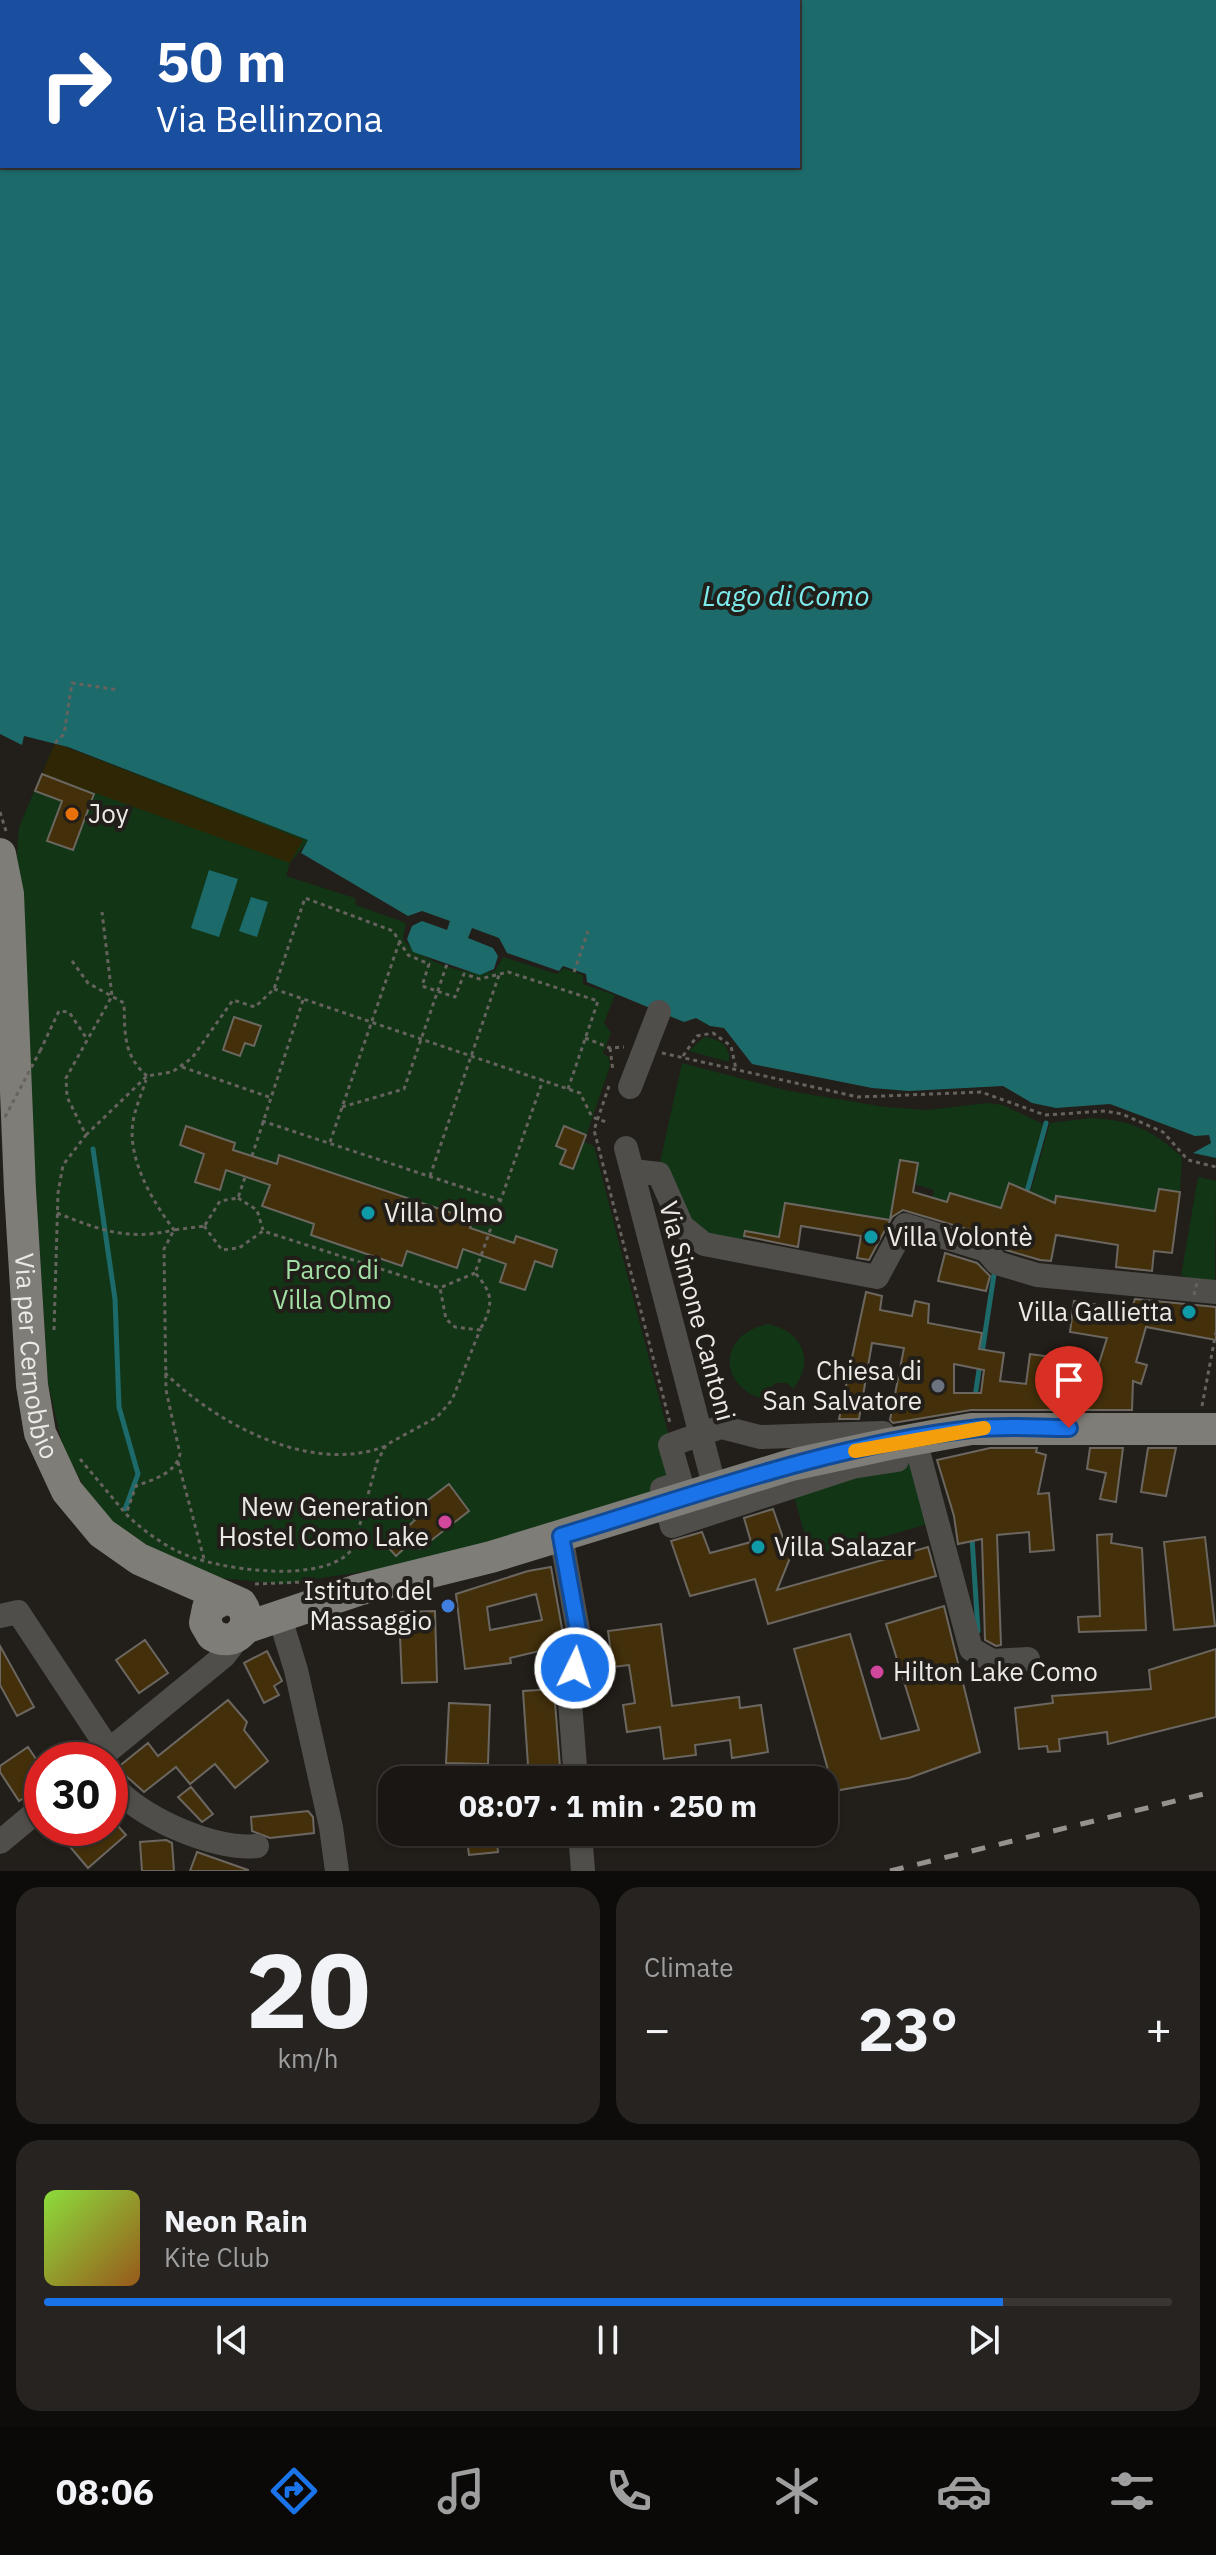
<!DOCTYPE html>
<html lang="en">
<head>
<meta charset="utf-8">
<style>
	body { margin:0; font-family:"IBM Plex Sans",sans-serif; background:#272321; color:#f1f3f6; height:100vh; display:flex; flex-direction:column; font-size:30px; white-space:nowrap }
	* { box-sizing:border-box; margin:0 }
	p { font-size:26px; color:#9f9fa0 }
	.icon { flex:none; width:44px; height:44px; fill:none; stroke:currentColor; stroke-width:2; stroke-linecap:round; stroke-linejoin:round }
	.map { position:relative; height:1871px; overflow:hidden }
	.side { display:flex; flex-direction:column; gap:16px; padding:16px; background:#0e0c0a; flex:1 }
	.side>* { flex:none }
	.top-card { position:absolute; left:0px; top:0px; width:800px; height:168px; box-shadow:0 2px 6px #0004,0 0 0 2px #383533; background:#1a4fa0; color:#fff; overflow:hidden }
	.speed { position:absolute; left:24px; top:1742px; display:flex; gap:16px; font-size:40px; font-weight:700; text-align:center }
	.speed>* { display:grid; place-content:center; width:104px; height:104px; border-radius:50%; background:#1a1613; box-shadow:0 2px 6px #0004,0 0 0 2px #383533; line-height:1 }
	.speed .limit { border:12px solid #d22; background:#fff; color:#111 }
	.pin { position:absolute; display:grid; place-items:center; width:68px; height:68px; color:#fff; margin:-82px -34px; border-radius:50% 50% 50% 0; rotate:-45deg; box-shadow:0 0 8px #0007 }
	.pin .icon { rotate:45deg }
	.me { position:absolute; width:88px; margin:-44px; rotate:4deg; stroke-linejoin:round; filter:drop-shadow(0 0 6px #0008) }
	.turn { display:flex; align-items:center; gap:28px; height:168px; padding:0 24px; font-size:36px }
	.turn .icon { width:104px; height:104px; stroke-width:2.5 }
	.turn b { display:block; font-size:56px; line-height:68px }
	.big { font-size:60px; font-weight:700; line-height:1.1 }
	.side .tile { flex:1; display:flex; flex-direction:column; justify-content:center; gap:12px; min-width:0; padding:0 28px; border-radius:24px; background:#272321 }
	.side .dial { align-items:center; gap:0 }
	.dial b { font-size:104px; line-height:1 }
	.song { display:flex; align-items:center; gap:24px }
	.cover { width:96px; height:96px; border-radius:12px; background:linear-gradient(135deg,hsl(90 70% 55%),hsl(30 70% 35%)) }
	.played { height:8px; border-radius:4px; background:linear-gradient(90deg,#1a73e8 85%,#383533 85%) }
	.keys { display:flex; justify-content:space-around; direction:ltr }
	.heat { display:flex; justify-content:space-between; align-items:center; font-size:44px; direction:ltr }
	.side .tiles { flex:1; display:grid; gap:16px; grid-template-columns:1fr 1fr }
	.tile:last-child { grid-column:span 2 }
	.trip { position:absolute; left:378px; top:1766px; width:460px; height:80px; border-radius:24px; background:#1a1613; box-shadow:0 2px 6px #0004,0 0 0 2px #383533; font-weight:700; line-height:80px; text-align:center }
	.tab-bar { display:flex; height:128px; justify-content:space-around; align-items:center; background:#0a0908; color:#9f9fa0 }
	.tab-bar .icon { width:56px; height:56px }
	.tab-bar .on { color:#1a73e8 }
	.tab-bar b { font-size:36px; color:#f1f3f6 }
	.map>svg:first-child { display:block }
	.green { fill:#123516 }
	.sand { fill:#2e2604 }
	.water { fill:#1d6a6b; fill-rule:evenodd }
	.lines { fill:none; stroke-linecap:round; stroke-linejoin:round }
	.stream { stroke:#1d6a6b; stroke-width:5 }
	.building { fill:#43300b; stroke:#6b6760; stroke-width:2; fill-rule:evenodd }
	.path { stroke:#66635e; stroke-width:3; stroke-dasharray:4 4; stroke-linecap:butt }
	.minor { stroke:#4f4e4b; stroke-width:24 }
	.major { stroke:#7f7d77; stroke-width:32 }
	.rail { stroke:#95928d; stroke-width:5; stroke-dasharray:14 14; stroke-linecap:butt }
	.path-bridge { stroke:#66635e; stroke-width:3; stroke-dasharray:4 4; stroke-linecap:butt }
	.route-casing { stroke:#114b97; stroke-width:20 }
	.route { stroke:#1a73e8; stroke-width:14 }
	.slow { stroke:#f59e0b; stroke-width:14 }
	.food-dot { fill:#e8710a; stroke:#221e19; stroke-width:3 }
	.culture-dot { fill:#0f9aa8; stroke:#221e19; stroke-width:3 }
	.worship-dot { fill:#6b7280; stroke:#221e19; stroke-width:3 }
	.hotel-dot { fill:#d1479c; stroke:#221e19; stroke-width:3 }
	.shop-dot { fill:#3f7fe0; stroke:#221e19; stroke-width:3 }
	.labels { text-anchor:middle; stroke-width:8; stroke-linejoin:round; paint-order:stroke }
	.poi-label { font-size:26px; fill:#eceae6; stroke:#221e19; text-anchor:start }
	.park-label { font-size:26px; fill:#a1dfa4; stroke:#221e19 }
	.street-label { font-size:26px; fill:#eceae6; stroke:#221e19 }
	.water-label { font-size:28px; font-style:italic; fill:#7cebec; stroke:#221e19 }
</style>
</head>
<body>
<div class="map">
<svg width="1216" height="1871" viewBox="0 0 1216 1871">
	<rect width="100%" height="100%" fill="#221e19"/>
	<path class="green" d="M55,743L309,840L290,863L286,876L355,898L356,905L406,923L403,939C417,960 471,979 495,971L503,957L557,974L564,968L583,975V984L615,995L604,1023L611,1033L603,1053L609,1058L610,1066L584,1142L594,1146L681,1483L505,1539L407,1565L283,1584L221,1578L127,1538L92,1502L63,1447L48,1383L16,869L19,827Z
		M704,1037C719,1039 731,1045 729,1062L689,1051Z
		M682,1063L789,1091L885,1107L927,1110L987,1103L1003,1105L1043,1124L1025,1189L1009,1184L999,1216L992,1205L950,1193L947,1202L932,1198L934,1190L914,1184L917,1163L900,1160L890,1220L785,1203L779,1237L745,1231L742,1247L686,1223L660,1162Z
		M1091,1118C1132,1120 1152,1130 1182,1157L1180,1192L1159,1189L1152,1234L1133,1208L1057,1196L1054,1214L1030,1194L1050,1123Z
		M1198,1177L1216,1181L1215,1282L1181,1276Z
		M768,1324C802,1331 816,1360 793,1389L787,1383H775L767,1392L768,1400C718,1390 716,1334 768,1324Z
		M910,1462L928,1524L811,1557L794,1496Z"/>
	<path class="sand" d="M55,743L303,840L290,863L42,774Z"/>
	<path class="water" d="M0,0H1216V1158L1193,1153L1211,1143L1209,1135L1195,1136L1110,1104L1056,1108L1032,1103L1003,1086L909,1091L872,1088L752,1064L724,1028L710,1026L696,1018L684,1022L587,982L586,974L563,966L559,971L507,953L499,938L472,928L468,938L493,948L498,956L494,969L480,975L413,952L407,939L412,926L422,921L447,930L450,921L422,911L408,916L301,853L308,840L68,747L24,736L22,745L0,734ZM2,2H798V166H2Z
		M209,870L238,879L219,937L191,928Z
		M251,897L268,902L257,937L239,931Z"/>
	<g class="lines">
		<path class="stream" d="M93,1149L115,1299L119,1407L138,1474L125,1509
			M1026,1195L1046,1123
			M982,1353L995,1268
			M975,1397L980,1363
			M972,1538L978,1631"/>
	</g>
	<path class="building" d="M42,774L94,794L73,850L47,841L62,801L35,791Z
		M234,1017L261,1026L254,1046L245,1043L240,1056L223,1050Z
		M186,1126L235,1143L233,1150L252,1156L277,1164L279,1155L473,1220L470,1228L488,1234L514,1243L516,1236L557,1250L552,1267L535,1261L525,1290L500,1282L506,1264L463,1249L457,1268L407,1251L402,1266L311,1235L314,1224L262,1206L270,1185L226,1170L220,1190L195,1182L204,1154L180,1145Z
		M564,1126L586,1135L573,1169L560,1164L566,1150L556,1146Z
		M900,1160L918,1163L913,1192L947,1202L950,1193L1001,1208L1009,1183L1055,1203L1056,1196L1155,1211L1159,1189L1180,1192L1172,1253L1154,1251L1152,1271L1116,1267L1118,1245L1056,1235L1051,1261L1040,1260L1006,1250L990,1236L903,1210L892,1217L869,1260L857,1258L861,1236L801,1226L798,1247L744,1236L745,1231L779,1237L785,1203L890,1220Z
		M945,1253L977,1263L990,1276L986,1291L938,1281Z
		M866,1292L882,1296L880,1310L912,1316L915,1301L929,1304L928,1323L982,1333L979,1349L1004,1353L1000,1381L1026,1384L1030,1354L1075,1360L1068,1410H971L893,1423L890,1420L904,1348L872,1343L859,1419H839ZM954,1364L984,1370L981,1393H954Z
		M1135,1299L1216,1307V1340L1146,1327L1136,1362L1147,1365L1141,1384L1133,1381L1132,1410H1084L1107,1338L1070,1332L1074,1301L1131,1310Z
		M990,1448H1037L1036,1452L1046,1455L1038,1494L1049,1493L1054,1550L1030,1552L1029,1532L997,1535L1001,1645L996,1646L985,1640L982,1539L958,1544L954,1516L937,1460Z
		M1090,1448H1123L1116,1502L1100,1499L1106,1473L1087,1469Z
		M1148,1448H1176L1166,1496L1141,1492Z
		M449,1484L469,1511L420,1549L412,1541L396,1556L387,1546L415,1520L410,1514Z
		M773,1509L790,1558L777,1590L928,1547L936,1576L768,1624L755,1579L690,1596L671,1541L702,1532L710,1553L751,1542L744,1518Z
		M1112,1534L1111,1543L1142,1548L1146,1630L1079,1632L1078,1617L1100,1616L1097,1535Z
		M1205,1537L1215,1626L1174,1630L1164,1542Z
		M551,1567L565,1645L510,1658L511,1663L465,1669L456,1594L528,1571ZM536,1594L542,1620L490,1630L487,1607Z
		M944,1606L980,1752L909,1778L834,1791L794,1649L850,1634L881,1739L919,1730L886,1624Z
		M435,1611L437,1682L402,1683L399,1612Z
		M661,1624L672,1706L739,1697L740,1708L761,1705L768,1752L732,1758L730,1740L695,1745L696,1755L664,1759L660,1727L627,1732L623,1705L635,1703L629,1665L613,1667L608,1631Z
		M145,1640L168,1673L139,1693L116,1660Z
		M0,1646L34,1707L17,1716L0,1685Z
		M1216,1649V1717L1108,1744L1107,1732L1059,1739L1060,1751L1048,1752L1047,1746L1019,1749L1015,1708L1053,1703L1052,1696L1151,1689L1149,1670Z
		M267,1651L282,1681L274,1686L279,1695L264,1703L244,1663Z
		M554,1689L561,1780H529L523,1691Z
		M228,1700L247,1722L244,1730L268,1761L235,1788L215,1764L190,1784L176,1767L144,1792L117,1768L148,1743L158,1756Z
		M449,1703L490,1705L488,1764L446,1763Z
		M28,1747L42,1768V1786L19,1801L0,1772V1766Z
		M191,1787L213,1814L202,1822L178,1797Z
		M308,1811L313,1817L314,1833L270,1838L252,1831L251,1817Z
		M110,1817L126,1835L88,1868L54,1828H110Z
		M466,1832H496L498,1852L469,1855Z
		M166,1840L172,1843L174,1871H142L140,1842Z
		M197,1852L248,1870V1871H190Z"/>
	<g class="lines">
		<path class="path" d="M55,743L64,734L72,683L119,690
			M0,812L6,831
			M72,961L88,983L124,1003C125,1034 123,1055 147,1076
			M574,972L588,931
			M274,989L568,1089L580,1093L592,1117L606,1122
			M585,1038L610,1048L624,1047
			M610,1048L613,1071
			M40,1051L59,1011L69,1012L87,1039
			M662,1053L858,1097L981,1092L1045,1115L1105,1111L1122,1114L1163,1132L1188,1160L1216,1167
			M683,1056L697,1036L713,1033L731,1046L736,1069
			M182,1067L269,1097
			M609,1086L594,1130L670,1423
			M342,1107L404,1089L447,964
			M262,1121L501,1200
			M86,1135L147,1076L172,1072L192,1058L233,1000L255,1007L274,989L305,898L393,931L408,955L429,964L422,986L455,997L464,974L480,979L508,972L598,1001L568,1089
			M330,1142L399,943
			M252,1156L303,1000
			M430,1176L499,975
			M238,1198L257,1210L263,1230
			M57,1213C100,1230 127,1241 174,1230C153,1202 127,1159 133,1122C135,1108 142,1093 146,1080
			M205,1225L220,1201L238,1198L245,1177
			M204,1226L222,1250L239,1248L263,1231L440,1288L446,1319L455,1327L480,1330L452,1400L437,1417L386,1445L377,1462L354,1546C331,1587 213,1570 177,1551C159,1542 140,1528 126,1514L136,1486C154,1479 175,1474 180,1454L166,1390L164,1249L174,1230Z
			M442,1287L475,1273
			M481,1328C494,1304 493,1293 475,1273L543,1080
			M54,1330L58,1193L63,1165L86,1135L67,1097L66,1078L112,996L102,912
			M165,1373C218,1425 312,1475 386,1446
			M1202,1406L1216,1332
			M80,1459L126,1514
			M178,1462L204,1559
			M255,1584L303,1582"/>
		<path class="minor" d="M630,1087L659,1012
			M626,1148L715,1489
			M633,1171L659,1174L682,1226L704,1244L877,1277L905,1225L986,1250L997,1263L1037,1275L1216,1292
			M721,1427L760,1437L883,1433L897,1460L852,1467L672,1526L662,1489L681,1483L670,1445Z
			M915,1440L971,1649L992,1661L1028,1659
			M561,1536L581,1647L569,1689L576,1780
			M0,1616L18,1612L109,1750
			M280,1618L296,1670L331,1827L337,1871
			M97,1760L224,1656L241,1634
			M110,1782C136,1816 214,1851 257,1846
			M580,1832L583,1871
			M0,1842L42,1807"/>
		<g class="major">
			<path id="s1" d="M0,854L8,894L20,1190L32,1385L40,1433L67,1491L102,1533L139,1559L241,1604C256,1626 235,1649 212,1635L205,1623L208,1608L225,1598"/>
			<path d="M245,1628L358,1590L491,1557L791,1465L889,1444L971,1429H1216"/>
		</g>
		<path class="rail" d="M890,1871L1216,1791"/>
		<path class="path-bridge" d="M5,1117L40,1051
			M1194,1295L1198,1279"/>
	</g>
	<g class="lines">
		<g class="route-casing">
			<path id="route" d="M575,1668L581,1647L561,1536C695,1495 831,1445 971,1429C1002,1425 1037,1428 1069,1428"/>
		</g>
		<use href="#route" class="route"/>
		<path class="slow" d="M855,1451L984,1428"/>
	</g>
	<circle class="food-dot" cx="72" cy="814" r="8"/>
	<g class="culture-dot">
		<circle cx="368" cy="1213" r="8"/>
		<circle cx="871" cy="1237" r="8"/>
		<circle cx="1189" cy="1312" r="8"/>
		<circle cx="758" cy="1547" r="8"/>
	</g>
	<circle class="worship-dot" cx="938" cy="1386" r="8"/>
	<g class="hotel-dot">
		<circle cx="445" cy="1522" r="8"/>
		<circle cx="877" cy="1672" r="8"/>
	</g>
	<circle class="shop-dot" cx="448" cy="1606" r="8"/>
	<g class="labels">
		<g class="poi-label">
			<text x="88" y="823">Joy</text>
			<text x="384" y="1222">Villa Olmo</text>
			<text x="887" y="1246">Villa Volontè</text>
			<text x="1173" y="1321" text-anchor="end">Villa Gallietta</text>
			<text x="922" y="1380" text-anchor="end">Chiesa di<tspan x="922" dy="30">San Salvatore</tspan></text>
			<text x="429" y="1516" text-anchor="end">New Generation<tspan x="429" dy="30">Hostel Como Lake</tspan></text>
			<text x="774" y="1556">Villa Salazar</text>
			<text x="432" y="1600" text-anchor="end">Istituto del<tspan x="432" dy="30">Massaggio</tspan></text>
			<text x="893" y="1681">Hilton Lake Como</text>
		</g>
		<g class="park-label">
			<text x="332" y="1279">Parco di<tspan x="332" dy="30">Villa Olmo</tspan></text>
		</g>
		<g class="street-label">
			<text transform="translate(697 1311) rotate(75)" y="9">Via Simone Cantoni</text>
			<text dy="9" stroke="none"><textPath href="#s1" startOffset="504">Via per Cernobbio</textPath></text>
		</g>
		<g class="water-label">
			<text x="786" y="606">Lago di Como</text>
		</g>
	</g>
</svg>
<div class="speed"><div class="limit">30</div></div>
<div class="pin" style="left:1069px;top:1428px;background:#d93025"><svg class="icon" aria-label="arrive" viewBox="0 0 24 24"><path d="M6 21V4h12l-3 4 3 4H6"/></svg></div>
<svg class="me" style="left:575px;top:1668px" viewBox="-20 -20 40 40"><circle r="17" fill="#1a73e8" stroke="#fff" stroke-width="3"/><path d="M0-11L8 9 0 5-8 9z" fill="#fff"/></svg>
<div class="trip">08:07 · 1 min · 250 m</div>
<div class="top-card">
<div class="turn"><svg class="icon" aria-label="right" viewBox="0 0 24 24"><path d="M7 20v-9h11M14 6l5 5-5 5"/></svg><div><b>50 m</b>Via Bellinzona</div></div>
</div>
</div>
<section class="side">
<div class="tiles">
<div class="tile dial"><b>20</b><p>km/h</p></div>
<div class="tile"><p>Climate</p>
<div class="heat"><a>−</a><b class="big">23°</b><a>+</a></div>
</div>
<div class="tile">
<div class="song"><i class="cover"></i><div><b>Neon Rain</b><p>Kite Club</p></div></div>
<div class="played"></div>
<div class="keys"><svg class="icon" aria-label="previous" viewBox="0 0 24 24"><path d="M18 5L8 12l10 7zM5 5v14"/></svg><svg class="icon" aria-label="pause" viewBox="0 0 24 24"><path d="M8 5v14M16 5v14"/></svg><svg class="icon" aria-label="next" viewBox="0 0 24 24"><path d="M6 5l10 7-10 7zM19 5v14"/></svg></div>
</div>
</div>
</section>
<nav class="tab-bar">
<b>08:06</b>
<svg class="icon on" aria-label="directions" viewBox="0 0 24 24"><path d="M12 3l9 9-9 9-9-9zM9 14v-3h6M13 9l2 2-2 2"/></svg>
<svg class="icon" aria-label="music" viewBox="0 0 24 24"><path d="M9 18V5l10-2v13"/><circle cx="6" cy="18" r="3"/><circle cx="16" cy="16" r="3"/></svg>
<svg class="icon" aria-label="phone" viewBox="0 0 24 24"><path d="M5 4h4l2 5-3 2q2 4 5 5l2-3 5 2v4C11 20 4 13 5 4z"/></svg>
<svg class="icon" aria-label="climate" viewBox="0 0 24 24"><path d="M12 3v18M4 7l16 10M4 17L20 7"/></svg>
<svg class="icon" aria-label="car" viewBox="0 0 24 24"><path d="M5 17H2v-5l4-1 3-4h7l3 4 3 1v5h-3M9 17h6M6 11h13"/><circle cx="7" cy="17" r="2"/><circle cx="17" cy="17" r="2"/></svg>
<svg class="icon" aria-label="filters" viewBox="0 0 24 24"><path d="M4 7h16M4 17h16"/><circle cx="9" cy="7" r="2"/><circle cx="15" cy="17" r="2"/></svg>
</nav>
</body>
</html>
